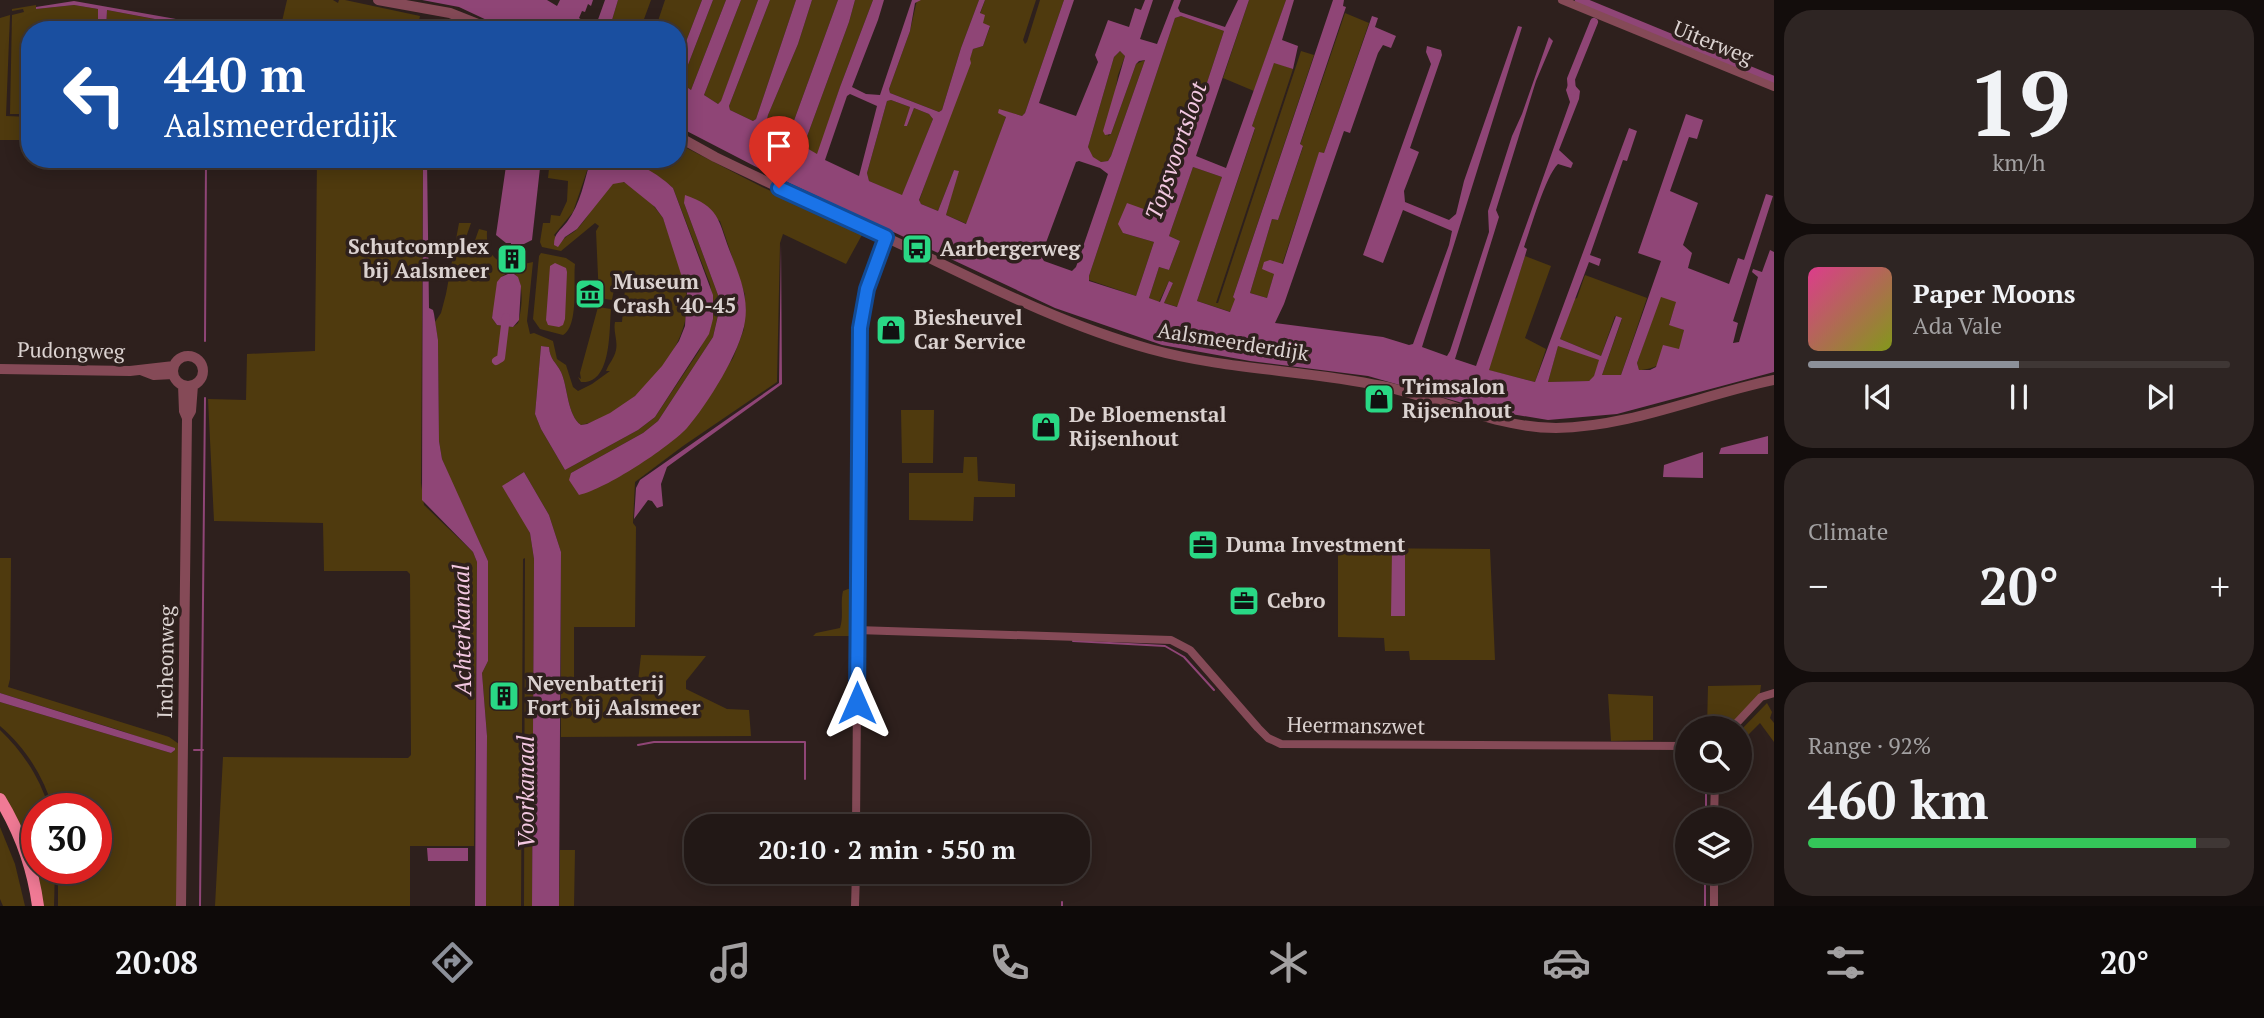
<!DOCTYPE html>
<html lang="en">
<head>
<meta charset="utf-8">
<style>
	body { margin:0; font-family:"PT Serif",serif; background:#2e2523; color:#f1f3f6; height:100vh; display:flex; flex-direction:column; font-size:26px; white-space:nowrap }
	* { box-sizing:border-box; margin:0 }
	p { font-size:23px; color:#a2a0a1 }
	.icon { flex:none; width:38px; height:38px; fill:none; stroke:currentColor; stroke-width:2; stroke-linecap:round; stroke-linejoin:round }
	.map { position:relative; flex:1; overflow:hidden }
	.side { display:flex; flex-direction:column; gap:10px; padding:10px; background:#130d0c; width:490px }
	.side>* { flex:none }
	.hud { position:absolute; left:21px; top:21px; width:665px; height:147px; border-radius:28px; box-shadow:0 4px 18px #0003,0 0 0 2px #3f3735; background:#1a4fa0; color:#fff; overflow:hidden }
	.tools { position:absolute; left:1675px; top:716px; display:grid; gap:14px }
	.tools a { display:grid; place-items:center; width:77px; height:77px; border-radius:50%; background:#221816; box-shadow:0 4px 18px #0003,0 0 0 2px #3f3735; font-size:35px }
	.speed { position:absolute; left:21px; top:793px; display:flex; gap:14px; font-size:35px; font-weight:700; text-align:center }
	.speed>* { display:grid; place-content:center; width:91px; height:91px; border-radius:50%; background:#221816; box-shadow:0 4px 18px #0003,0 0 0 2px #3f3735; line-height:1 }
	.speed .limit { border:10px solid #d22; background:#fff; color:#111 }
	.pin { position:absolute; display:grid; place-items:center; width:60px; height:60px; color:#fff; margin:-72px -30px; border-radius:50% 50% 50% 0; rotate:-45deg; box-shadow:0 0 7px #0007 }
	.pin .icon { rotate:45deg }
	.me { position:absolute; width:77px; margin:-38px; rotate:0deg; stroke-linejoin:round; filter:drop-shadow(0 0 5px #0008) }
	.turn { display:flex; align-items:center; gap:24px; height:147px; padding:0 28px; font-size:32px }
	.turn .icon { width:91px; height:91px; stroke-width:2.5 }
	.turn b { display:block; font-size:49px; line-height:60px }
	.big { font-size:52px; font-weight:700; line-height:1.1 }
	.side .card { flex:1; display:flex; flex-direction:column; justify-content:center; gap:10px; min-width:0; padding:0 24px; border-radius:28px; background:#2e2523 }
	.side .dial { align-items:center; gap:0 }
	.dial b { font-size:91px; line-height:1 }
	.song { display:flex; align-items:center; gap:21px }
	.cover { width:84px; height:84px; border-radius:10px; background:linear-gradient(135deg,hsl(330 70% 55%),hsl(70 70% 35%)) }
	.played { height:7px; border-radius:4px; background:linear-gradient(90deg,#8c9099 50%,#3f3735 50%) }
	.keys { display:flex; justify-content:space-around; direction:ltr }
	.heat { display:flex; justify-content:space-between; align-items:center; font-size:38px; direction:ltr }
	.charge { height:10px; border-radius:5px; background:linear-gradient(90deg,#34c759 92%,#3f3735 0) }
	.trip { position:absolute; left:684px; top:814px; width:406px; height:70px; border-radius:28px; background:#221816; box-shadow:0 4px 18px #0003,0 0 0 2px #3f3735; font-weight:700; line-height:70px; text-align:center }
	.menu { display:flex; height:112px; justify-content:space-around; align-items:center; background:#0e0a09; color:#a2a0a1 }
	.menu .icon { width:49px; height:49px }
	.menu .current { color:#8c9099 }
	.menu b { font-size:32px; color:#f1f3f6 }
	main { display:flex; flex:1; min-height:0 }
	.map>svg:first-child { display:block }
	.green { fill:#4f3a0e; fill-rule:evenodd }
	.water { fill:#8f4576; fill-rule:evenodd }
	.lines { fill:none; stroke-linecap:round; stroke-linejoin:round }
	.stream { stroke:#8f4576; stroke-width:2 }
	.canal { stroke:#8f4576; stroke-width:8 }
	.minor { stroke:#854a57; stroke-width:8 }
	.tertiary { stroke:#854a57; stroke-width:10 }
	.trunk { stroke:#f07a95; stroke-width:12 }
	.route-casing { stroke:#114b97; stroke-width:18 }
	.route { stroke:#1a73e8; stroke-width:12 }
	.labels { text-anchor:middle; stroke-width:7; stroke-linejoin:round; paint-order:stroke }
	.street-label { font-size:21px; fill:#dbd2d0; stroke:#2e201d }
	.poi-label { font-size:21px; font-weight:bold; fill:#dbd2d0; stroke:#2e201d; text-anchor:start }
	.water-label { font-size:23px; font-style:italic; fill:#f3c8e1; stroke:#2e201d }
</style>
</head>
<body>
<main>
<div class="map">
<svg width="1774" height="906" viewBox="0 0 1774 906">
	<rect width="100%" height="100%" fill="#2e201d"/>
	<path class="green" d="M287,0H333L338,3L339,0H345L420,16L417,30H280Z
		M618,0H651L640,30H609Z
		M665,0H702L677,65V30H655Z
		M713,0H726L691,90L681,83Z
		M741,0H758L721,102L718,104L704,95Z
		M770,0H796L756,119L753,121L730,110L729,106Z
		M812,0H838L788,137L785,139L765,128L768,115L798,44Z
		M855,0H873L840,87L818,155L804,147L805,142L849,22Z
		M917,0H979L961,48L942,110L939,112L890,93L889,89L910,31Z
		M985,0H1036L1023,40L1025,44L1027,42L1040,0H1064L1025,113L1022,116L999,110L1006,117L967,224L946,215L958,171L954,170L938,211L921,204L919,201L973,49L983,46L990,27L982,23L980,14Z
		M1249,0H1286L1254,91L1223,78Z
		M36,5V9L74,5L98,9V30H30V114H10L12,15L24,12L23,9L12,11V9Z
		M107,10L175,23L176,19L188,20V30H106Z
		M1345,13L1369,23L1324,153H1319L1282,265L1274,274L1267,298L1250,293L1272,219L1278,220L1303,147L1300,145Z
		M10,15L6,116L30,117V140H0V18Z
		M1181,16L1224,31L1163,216L1123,233L1154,242L1136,296L1089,280V276L1175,18Z
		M1120,51L1125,56L1118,75L1108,136L1111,134L1136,64L1145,60L1111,156L1108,161L1101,162L1093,158L1088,147L1114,57Z
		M1301,51L1314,55L1233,297L1236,298L1231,312L1197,301L1255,129L1252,126L1274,62L1293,69L1216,303H1218Z
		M891,100L910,107L905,126H907L914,108L929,114L933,119L902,196L869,181L867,173L887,101Z
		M677,143L762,187L863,233L846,264L783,234L780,243L777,382L683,446L635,482L633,523L636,527L635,627H574V679L638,681L641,655L706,656L686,681V689L727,709L749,710L751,736L561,737V552L549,515L524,472L507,483L530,533L534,559L532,906H524L525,558L523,559L521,906H486L487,736L482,673L488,661V561L451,481L442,459L439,441L438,340L435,322L441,313L446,294L459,223H471L464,243L473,246L479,229L487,231C486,248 491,260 508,265L507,273L501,277L492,318L497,325L513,327L518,323C522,309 525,283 514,273L515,266L533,262L527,321L530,334L534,333L553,341L557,359L566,365L573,387L578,391L592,384L610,371H606C609,363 614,359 616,350C618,340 613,332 615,322H622L625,289L618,288L619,280L616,279L612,300L599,298L596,231L599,226L595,223L561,251L542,247L540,242L543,223H550L551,215L560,216L567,201L568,181L548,178L550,159H591L573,212L554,235L561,242C566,235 573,234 578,228C592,214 599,189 618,181C635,183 653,204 663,218C672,245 688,277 687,306C686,355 628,416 581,425C567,415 568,387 561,372C556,362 550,360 549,347L541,346L535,414L541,429L565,470L638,430L655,417L699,351L713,319L714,305L710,284L673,188L666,182L622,159H677ZM684,203L720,221L745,295L744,329L733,358L687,427L649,457L616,477L571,473L643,433L658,421L713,337L719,310L718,295Z
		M317,159H423L421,483L424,505L473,552L477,562L474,846H410V906H215L223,757L408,758L411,755L410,574L407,571H324L323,523L214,521L208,399L246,400L247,354L315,351Z
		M1193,167L1222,177L1178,307L1164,303L1173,283L1169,281L1159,302L1149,298L1159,267L1169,270L1180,241L1169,236Z
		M541,253L566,258L575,264C573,281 579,326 563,335L540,329L533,319L539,256Z
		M1525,256L1551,266L1525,338L1546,349L1535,382L1488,370Z
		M1688,268L1669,324L1684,330C1683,335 1682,343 1680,348C1673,360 1653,370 1639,370L1637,363L1660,297Z
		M1585,275L1647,298L1621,375H1602L1622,319L1615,316L1601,356L1560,339L1574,299L1577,298Z
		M598,307L611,309C609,330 612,385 581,382L578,377L581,379L580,373Z
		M1558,345L1600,360L1594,377L1589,381L1548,382Z
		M901,410H934L933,463H902Z
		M964,457H977L978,481L1015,484V497H974L973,521L909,520V473H963Z
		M1338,548L1490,549L1495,660H1410L1409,651H1385L1384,638L1338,637Z
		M0,558H11L10,679L8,687L169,737L179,744L177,906H58V868H96V808H53C43,776 26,748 0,726V702L171,753L175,750L122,731L0,693Z
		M848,589H853V636H813L816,633L840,628C844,616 840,604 843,591Z
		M1761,685L1760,693L1728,728H1707L1708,686Z
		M1608,694L1653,696V740L1611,741Z
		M1767,703L1772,712L1770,718L1774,723V742L1760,723L1740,743V731Z
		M0,730C23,752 40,778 49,808H37V868H55L54,906H41L0,795Z
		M0,827L15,864L25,906H3L0,899Z
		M560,850H575L574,906H559Z"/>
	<path class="water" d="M422,0H547L557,6L560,0H593L591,6L588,4L585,12L582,11L579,18L595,28L605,0H618L609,30H508L459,7Z
		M702,0H713L681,83L691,90L726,0H741L704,95L718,104L721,101L758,0H770L729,106L730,110L753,121L756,119L796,0H812L798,44L768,115L765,128L785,139L788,137L838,0H855L849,22L805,142V147L817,154L840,87L873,0H884L878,20L852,87L866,94L880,95L912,0H921L915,3L910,31L889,89L890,93L939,112L942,110L961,48L979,0H985L980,13L985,15L983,23L990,26L983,46L973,49L970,59L971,63L919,200L921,204L938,211L954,170L959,171L946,215L966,224L1006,117L998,113L999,109L1022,116L1025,113L1064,0H1074L1039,103L1076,116L1098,62L1095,55L1108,20L1129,27L1135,8L1141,10L1145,0H1153L1140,39L1157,44L1174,0H1181L1178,8L1180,12L1225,27L1238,0H1249L1196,156L1226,168L1286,0H1294L1282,40L1298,46L1293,69L1274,63L1252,126L1255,128L1197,301L1230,312L1235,299L1233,297L1333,0H1344L1343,6L1346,7L1300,144L1303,146L1278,220L1272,219L1250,293L1267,298L1274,274L1262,269L1264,262L1270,260L1283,264L1319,152L1324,153L1372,16L1378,18L1375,27L1396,36L1391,48L1383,45L1378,53L1350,133L1344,131L1284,304L1275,323L1383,337L1409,345L1413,344L1449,245L1452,231L1403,210L1383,263L1363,255L1425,81L1431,64L1426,52L1427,46L1441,50L1442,55L1410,148L1419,152L1404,191L1405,202L1449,220L1456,214L1464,181L1518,26L1522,27L1422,347L1447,356L1450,351L1489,232L1488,211L1512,136L1522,114L1549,37L1553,41L1536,81L1496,210L1499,217L1455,359L1476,366L1570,102L1566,90L1570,80L1580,91L1579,99L1559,150L1573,163L1571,168L1558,164C1545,177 1531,228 1524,247L1527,249L1525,256L1489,370L1535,382L1629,128L1637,131L1627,161L1623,160L1590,255L1601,259L1599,266L1589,262L1560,339L1601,356L1616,316L1622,318L1602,375H1621L1661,261L1638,253L1686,114L1703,120L1697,139L1689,137L1670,191L1698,203L1683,245L1692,253L1688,268L1729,284L1738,258L1744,260L1766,194L1773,196L1733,321L1738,323L1733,343L1739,342L1758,277L1752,272L1753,269L1762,272L1770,250L1774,252V372L1617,414L1548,420L1487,410L1368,376L1250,361L1162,345L1055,308L768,173L677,126V65ZM1181,16L1224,31L1163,216L1127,203L1118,224L1123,233L1154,242L1136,296L1089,281V276L1175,18ZM1120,51L1125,56L1103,131L1105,135L1111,134L1136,64L1139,61L1145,60L1111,156L1108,161L1101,162L1093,157L1088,147L1114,57ZM850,94L877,106L859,176L825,160L847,96ZM891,100L910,107L904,126H907L914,108L929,114L933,119L902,195L869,181L867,173L887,101ZM1079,161L1100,168L1108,174L1076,267L1072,271L1044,261L1041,256L1076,162ZM1193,167L1222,177L1177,307L1164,303L1173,283L1169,281L1160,302L1149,298L1159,267L1169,270L1180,241L1169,236ZM1661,297L1676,302L1669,325L1684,330L1679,349L1663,345L1656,367L1650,370H1639L1637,363ZM1558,346L1599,360L1594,376L1589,381L1548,382Z
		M74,1L176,19V23L107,10L106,30H98V9L74,5L36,9V7Z
		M423,159H427L429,308L433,310L434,314L438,340L439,441L442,459L488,561V661L482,673L487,736L486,906H475L477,562L473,552L422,500Z
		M507,159H541L532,240L524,244H516V248H511V243H506L496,235Z
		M591,159C602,159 614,158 624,160C640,163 662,177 673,188L713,295V319L709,334L655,417L638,430L565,470L541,429L535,414L541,346L549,347C550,360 556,362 561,372C568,387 567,415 581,425L587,424L610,413L635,396L662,366L679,341L685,326L687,293L663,218L655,207L624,182L613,184L577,229L565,237L558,247L554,245C554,233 560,231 567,222C581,203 584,181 591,159Z
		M685,195C719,207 718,219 729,249C738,272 749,296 745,321C741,351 707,405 687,428C668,448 606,489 579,495L569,480L571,473L643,433L658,421L713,337L719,311L718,295L684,203Z
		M781,243L782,384L667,467L661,484L663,506L657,508L652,501L648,500L634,519L636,488L640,480L779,383Z
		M555,263L566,268L567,272L565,319L563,325L559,327L548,325L546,320L550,266Z
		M509,270L514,271V274L518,277L521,286L519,320L513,327L497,325L492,318L497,282L501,277L508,274Z
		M1768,436V454H1719L1721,448Z
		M1703,452V478L1663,477L1664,465Z
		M524,472L549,515L561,552L559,906H532L534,559L530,533L502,486Z
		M1392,551H1405V616H1391Z
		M0,693L175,748V750L171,753L0,702Z
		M427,848H468V861H428Z"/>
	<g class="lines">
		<path class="stream" d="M205,341L206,159
			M1073,641L1165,646L1184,657L1214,690
			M638,745L654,742H805V779
			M194,750H203
			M1706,819V780
			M200,906L205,398
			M1062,906V902
			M1705,906V872"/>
		<path class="canal" d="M1579,0L1774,80
			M1572,91L1571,79L1594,22
			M496,361L501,358L506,317"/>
		<path class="minor" d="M1562,0L1774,87
			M857,630L1171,640L1190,650L1258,728L1268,738L1281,744L1687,746
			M1732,728L1761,697L1774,693
			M1714,819L1715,780
			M856,826L860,328L867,289L886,237
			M855,906L856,872
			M1714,906V872"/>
		<path class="tertiary" d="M378,0L450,13L493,30
			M677,136L715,157C781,189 847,219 913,250C990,287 1067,326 1150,349C1226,370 1306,370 1382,386C1441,398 1495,428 1556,428C1631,427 1701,395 1774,380
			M173 371a15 15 0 1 1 30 0a15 15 0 1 1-30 0Z
			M0,369L130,371L174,366
			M141,370L154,375L173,374
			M183,385L184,411L187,418
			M181,906L187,418L191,411L193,385"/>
		<path class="trunk" d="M0,799C20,832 33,868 38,906"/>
	</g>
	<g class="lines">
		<g class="route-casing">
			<path id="route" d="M779,188L886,237L867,289L860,328L857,703"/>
		</g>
		<use href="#route" class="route"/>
	</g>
	<defs>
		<g id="bus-square" transform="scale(1.575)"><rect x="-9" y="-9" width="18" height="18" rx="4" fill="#29d885" stroke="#2e201d"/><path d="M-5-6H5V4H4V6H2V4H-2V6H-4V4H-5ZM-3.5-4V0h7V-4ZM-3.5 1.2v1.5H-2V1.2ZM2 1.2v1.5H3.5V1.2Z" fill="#111"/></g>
		<g id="building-square" transform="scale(1.575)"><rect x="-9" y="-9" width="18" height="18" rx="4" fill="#29d885" stroke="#2e201d"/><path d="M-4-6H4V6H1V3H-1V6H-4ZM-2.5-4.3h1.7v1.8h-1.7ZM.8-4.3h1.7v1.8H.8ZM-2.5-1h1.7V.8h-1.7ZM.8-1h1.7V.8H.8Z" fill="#111"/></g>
		<g id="museum-square" transform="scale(1.575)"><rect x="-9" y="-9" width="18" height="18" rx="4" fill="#29d885" stroke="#2e201d"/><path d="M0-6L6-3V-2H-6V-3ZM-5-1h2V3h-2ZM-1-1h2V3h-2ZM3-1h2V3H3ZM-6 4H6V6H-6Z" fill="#111"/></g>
		<g id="shop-square" transform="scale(1.575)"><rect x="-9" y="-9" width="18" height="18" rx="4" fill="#29d885" stroke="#2e201d"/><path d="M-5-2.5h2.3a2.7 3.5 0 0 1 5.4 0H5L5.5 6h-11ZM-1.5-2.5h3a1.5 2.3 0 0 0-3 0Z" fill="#111"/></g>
		<g id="office-square" transform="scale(1.575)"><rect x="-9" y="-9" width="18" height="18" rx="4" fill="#29d885" stroke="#2e201d"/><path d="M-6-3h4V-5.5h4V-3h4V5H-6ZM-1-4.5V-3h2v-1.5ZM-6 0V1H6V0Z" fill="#111"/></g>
	</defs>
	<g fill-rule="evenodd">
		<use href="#bus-square" x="917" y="249"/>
		<use href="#building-square" x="512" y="259"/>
		<use href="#museum-square" x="590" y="294"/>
		<use href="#shop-square" x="891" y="330"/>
		<use href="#shop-square" x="1379" y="399"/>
		<use href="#shop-square" x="1046" y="427"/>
		<use href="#office-square" x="1203" y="545"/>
		<use href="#office-square" x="1244" y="601"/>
		<use href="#building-square" x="504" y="696"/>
	</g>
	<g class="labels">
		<g class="street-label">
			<text transform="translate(1713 43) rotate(22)" y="7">Uiterweg</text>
			<text transform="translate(1233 342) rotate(9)" y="7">Aalsmeerderdijk</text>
			<text transform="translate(71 351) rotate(1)" y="7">Pudongweg</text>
			<text transform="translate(166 662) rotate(-89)" y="7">Incheonweg</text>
			<text transform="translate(1356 726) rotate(1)" y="7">Heermanszwet</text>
		</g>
		<g class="poi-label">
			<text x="489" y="254" text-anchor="end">Schutcomplex<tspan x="489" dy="24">bij Aalsmeer</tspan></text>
			<text x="940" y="256">Aarbergerweg</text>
			<text x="613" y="289">Museum<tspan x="613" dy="24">Crash '40-45</tspan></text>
			<text x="914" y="325">Biesheuvel<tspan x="914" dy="24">Car Service</tspan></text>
			<text x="1402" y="394">Trimsalon<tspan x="1402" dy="24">Rijsenhout</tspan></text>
			<text x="1069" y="422">De Bloemenstal<tspan x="1069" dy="24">Rijsenhout</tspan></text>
			<text x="1226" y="552">Duma Investment</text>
			<text x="1267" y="608">Cebro</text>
			<text x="527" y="691">Nevenbatterij<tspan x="527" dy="24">Fort bij Aalsmeer</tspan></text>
		</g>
		<g class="water-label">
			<text transform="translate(1176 151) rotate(-71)" y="8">Topsvoortsloot</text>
			<text transform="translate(462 630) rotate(-91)" y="8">Achterkanaal</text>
			<text transform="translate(526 792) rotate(-90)" y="8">Voorkanaal</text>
		</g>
	</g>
</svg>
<div class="tools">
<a><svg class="icon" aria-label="search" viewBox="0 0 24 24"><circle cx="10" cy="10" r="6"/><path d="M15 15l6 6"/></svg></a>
<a><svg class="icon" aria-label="layers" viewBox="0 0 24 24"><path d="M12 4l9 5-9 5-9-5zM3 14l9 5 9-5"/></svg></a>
</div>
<div class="speed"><div class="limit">30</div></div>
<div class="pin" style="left:779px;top:188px;background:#d93025"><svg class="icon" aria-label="arrive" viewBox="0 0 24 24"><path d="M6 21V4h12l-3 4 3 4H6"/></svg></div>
<svg class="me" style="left:857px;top:703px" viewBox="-20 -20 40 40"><path d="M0-17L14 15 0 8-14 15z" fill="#1a73e8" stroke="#fff" stroke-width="4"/></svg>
<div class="trip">20:10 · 2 min · 550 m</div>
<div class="hud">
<div class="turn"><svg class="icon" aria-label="left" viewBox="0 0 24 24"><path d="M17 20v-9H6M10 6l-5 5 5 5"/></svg><div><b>440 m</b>Aalsmeerderdijk</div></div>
</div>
</div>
<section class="side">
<div class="card dial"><b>19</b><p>km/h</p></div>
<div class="card">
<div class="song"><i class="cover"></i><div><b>Paper Moons</b><p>Ada Vale</p></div></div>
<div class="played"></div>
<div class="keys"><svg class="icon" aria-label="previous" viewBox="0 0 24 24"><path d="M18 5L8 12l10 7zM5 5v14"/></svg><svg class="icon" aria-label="pause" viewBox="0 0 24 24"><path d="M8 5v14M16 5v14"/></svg><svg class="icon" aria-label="next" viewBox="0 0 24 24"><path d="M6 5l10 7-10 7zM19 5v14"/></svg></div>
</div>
<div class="card"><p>Climate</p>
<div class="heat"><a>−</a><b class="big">20°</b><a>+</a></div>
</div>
<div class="card"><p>Range · 92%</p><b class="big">460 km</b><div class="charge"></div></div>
</section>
</main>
<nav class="menu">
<b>20:08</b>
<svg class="icon current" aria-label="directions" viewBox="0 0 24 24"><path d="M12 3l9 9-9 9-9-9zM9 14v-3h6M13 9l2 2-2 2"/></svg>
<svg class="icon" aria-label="music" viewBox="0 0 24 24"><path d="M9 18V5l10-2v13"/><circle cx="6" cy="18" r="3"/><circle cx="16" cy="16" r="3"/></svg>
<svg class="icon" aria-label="phone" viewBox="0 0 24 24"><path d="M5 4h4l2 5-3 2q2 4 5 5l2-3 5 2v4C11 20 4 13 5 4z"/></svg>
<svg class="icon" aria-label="climate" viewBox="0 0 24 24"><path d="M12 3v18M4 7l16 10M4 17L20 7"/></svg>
<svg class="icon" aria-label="car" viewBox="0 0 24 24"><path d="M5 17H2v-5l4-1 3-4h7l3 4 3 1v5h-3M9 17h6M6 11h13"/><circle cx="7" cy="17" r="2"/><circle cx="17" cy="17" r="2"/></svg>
<svg class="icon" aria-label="filters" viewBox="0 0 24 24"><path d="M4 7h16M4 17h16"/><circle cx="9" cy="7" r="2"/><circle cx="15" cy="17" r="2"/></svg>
<b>20°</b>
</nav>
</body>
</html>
